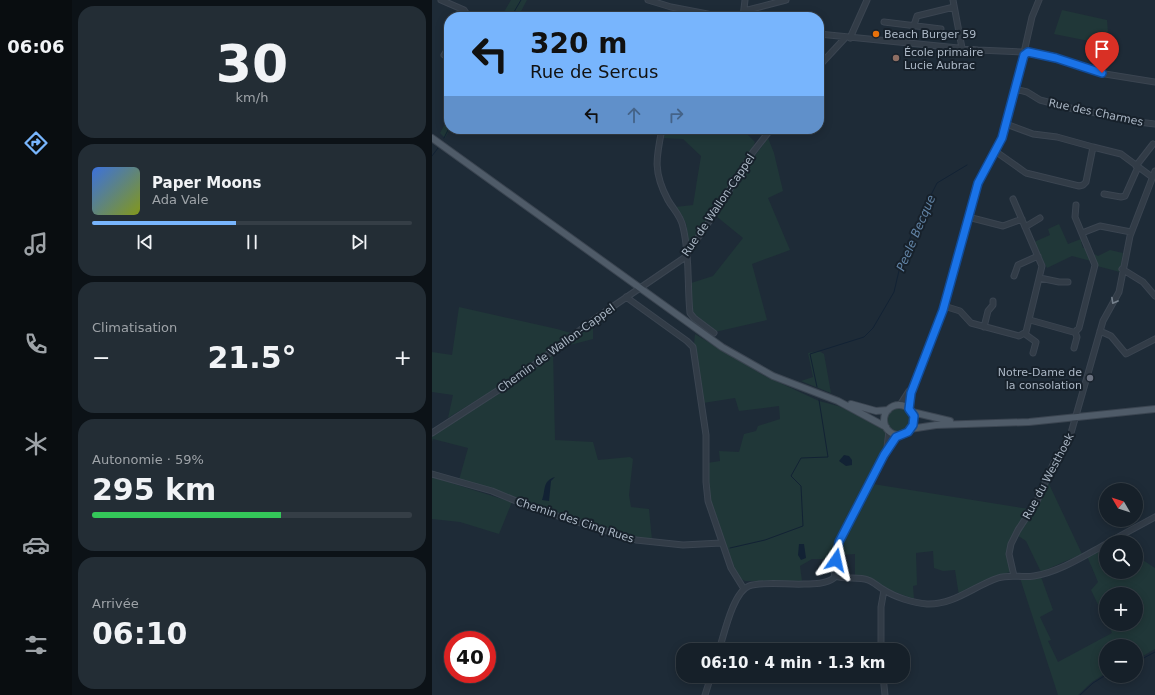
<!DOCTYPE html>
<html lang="fr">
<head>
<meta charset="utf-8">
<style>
	body { margin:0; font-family:"DejaVu Sans",sans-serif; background:#232d35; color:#f1f3f6; height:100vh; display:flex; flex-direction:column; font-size:15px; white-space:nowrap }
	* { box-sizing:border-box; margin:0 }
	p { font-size:13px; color:#9ea3a8 }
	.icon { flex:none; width:22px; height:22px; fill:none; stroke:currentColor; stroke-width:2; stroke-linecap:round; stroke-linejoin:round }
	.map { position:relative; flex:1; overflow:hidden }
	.side { display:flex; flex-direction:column; gap:6px; padding:6px; background:#0c1217; width:360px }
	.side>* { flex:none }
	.top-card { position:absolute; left:12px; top:12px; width:380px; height:122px; border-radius:16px; box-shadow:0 2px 10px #0003,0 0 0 1px #353e46; background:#78b5fd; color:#111; overflow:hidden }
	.needle { width:26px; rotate:309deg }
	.controls { position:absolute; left:667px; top:483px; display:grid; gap:8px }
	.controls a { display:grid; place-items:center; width:44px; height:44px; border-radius:50%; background:#162029; box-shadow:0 2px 10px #0003,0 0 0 1px #353e46; font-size:20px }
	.speed { position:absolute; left:12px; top:631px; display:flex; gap:8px; font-size:20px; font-weight:700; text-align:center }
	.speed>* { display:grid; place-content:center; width:52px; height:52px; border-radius:50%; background:#162029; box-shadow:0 2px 10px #0003,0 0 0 1px #353e46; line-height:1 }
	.speed .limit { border:6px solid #d22; background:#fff; color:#111 }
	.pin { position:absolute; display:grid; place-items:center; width:34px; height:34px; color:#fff; margin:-41px -17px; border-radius:50% 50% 50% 0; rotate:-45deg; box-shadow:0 0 4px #0007 }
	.pin .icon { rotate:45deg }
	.me { position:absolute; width:44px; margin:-22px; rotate:11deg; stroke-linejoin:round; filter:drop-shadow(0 0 3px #0008) }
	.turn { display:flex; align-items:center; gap:14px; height:84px; padding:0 20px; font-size:18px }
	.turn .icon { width:52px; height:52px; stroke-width:2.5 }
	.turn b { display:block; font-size:28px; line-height:34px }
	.lanes { display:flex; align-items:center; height:38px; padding:0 20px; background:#0003; justify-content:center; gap:20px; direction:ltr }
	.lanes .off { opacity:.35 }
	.big { font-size:30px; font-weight:700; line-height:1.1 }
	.side .widget { flex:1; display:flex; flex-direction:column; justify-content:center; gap:6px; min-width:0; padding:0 14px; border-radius:16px; background:#232d35 }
	.side .dial { align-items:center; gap:0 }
	.dial b { font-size:52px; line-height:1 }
	.song { display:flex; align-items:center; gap:12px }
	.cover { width:48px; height:48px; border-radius:6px; background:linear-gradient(135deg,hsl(220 70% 55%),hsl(70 70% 35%)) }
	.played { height:4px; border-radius:2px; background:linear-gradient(90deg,#78b5fd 45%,#353e46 45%) }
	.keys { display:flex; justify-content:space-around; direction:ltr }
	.heat { display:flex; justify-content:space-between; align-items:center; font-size:22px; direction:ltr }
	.charge { height:6px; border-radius:3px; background:linear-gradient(90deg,#34c759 59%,#353e46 0) }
	.trip { position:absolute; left:244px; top:643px; width:234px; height:40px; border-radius:16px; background:#162029; box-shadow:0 2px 10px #0003,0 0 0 1px #353e46; font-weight:700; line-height:40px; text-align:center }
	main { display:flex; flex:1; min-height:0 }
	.menu { display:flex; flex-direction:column; width:72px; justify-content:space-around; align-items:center; background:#090d10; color:#9ea3a8 }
	.menu .icon { width:28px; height:28px }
	.menu .selected { color:#78b5fd }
	.menu b { font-size:18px; color:#f1f3f6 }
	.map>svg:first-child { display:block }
	.green { fill:#203738 }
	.water { fill:#122234 }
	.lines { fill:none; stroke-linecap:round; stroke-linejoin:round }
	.stream { stroke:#122234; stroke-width:1 }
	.minor-casing { stroke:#3b4551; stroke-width:7 }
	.major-casing { stroke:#3b4551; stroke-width:8 }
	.minor { stroke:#323c47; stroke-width:5 }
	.major { stroke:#4f5b68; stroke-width:6 }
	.oneway { stroke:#75808c }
	.route-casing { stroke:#114b97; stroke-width:10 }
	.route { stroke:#1a73e8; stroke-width:7 }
	.food-dot { fill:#e8710a; stroke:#17212b; stroke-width:1.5 }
	.education-dot { fill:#8d6e63; stroke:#17212b; stroke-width:1.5 }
	.worship-dot { fill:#6b7280; stroke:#17212b; stroke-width:1.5 }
	.labels { text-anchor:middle; stroke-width:4; stroke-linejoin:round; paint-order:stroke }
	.poi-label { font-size:11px; fill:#abb7c5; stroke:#17212b; text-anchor:start }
	.street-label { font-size:11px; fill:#abb7c5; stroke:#17212b }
	.water-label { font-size:12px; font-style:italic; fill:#6284a6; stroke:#17212b }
</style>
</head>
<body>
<main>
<nav class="menu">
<b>06:06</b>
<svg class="icon selected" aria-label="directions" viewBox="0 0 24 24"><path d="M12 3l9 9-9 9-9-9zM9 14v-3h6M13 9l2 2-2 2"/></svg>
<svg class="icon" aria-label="music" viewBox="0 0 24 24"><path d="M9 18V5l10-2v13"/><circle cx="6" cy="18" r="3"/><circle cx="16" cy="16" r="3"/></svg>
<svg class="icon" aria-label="phone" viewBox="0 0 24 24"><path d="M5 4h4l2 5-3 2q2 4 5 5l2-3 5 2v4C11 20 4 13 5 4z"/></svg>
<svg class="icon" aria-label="climate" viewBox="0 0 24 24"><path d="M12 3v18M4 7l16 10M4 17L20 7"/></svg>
<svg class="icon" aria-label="car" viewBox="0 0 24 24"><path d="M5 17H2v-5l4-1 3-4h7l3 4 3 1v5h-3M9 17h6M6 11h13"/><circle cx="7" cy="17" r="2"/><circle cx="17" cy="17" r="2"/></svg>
<svg class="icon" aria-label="filters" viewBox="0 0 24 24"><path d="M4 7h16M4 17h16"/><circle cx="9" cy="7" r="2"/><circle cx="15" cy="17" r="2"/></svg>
</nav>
<section class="side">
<div class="widget dial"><b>30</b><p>km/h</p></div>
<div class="widget">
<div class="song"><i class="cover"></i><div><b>Paper Moons</b><p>Ada Vale</p></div></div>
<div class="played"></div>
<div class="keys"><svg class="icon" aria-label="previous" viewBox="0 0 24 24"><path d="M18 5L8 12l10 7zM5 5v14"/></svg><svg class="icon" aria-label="pause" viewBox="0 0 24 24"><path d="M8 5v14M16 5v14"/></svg><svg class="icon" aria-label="next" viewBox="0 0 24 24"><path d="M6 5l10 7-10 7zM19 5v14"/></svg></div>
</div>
<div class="widget"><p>Climatisation</p>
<div class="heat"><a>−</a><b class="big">21.5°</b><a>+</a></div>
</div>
<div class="widget"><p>Autonomie · 59%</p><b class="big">295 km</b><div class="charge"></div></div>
<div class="widget"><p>Arrivée</p><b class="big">06:10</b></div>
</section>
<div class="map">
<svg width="723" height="695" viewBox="0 0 723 695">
	<rect width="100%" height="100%" fill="#1e2b37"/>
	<path class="green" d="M79,0H95L86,17H69Z
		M630,10L675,20L677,45L622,34Z
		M17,117V129H27L25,133L18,129L13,138L8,133Z
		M233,129H310L323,142L321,148L291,197L259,242L256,240L254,223L243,207L261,205L269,156L251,139L230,138Z
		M336,138L342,153L351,191L336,198L358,250L320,264L335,320L283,332C255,313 259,315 259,283L281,276L311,238L284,216L314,168Z
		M627,224L636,244L649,239L651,241L649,242L651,248L653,247L659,261L640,256L615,268L602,242L618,235L616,229Z
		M678,250L691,253L688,272L665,266L662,254L666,256Z
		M27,307L125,329L139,333L84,376L16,418L21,395L0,392V352L20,355Z
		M161,322V339L138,345V338Z
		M263,334L331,375L387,401L406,406L434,418L453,431L455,436L451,451L405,541L400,559H380L368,566L370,581H313L308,578L300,565L278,501L275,463L288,461L287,451L307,452L312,434L324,431L326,426L348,419L347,406L307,411L303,398L271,403L262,344Z
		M121,351L123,440L161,442L166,460L198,457L201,459L197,495L199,507L217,509L220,540L209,539L113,510L61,489L27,480L36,448L1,439L0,442V436Z
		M387,351L392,354L399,393L369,381L381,377L376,353Z
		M455 420a12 12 0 1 1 24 0a12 12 0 1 1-24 0Z
		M0,477L80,502L67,534L28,522L0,519Z
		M616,482L650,554L609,572L594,541L585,535Z
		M441,484L597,509L583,530L575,547L578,572L552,581L527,596L523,570L511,571L502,568L501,551L484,553L485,585L481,586L482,599L457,590L438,578L423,575V554L407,555V549Z
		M674,546V572H704V554L706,557L723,568V649L704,660V646H674V673L660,682L646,695H626L588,578L603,579L609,577L621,610L608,617L619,640L616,641L626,662L680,633L676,624H704V594H674V621L659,590L666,582L655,556Z"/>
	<path class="water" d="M412,455L417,456L420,460V465L414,466L407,461Z
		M123,477L119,481L117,501L110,500C114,490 110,481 123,477Z
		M367,544H372L374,558L369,560L366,555Z"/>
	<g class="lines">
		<path class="stream" d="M79,17L89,0
			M12,138L17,128
			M0,156L6,148
			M385,387L378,354L432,337L441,328L462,292L469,262L480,233L505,183L535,165
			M298,548L333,540L371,526L369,486L359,476L369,458L396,457L387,400
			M704,662L723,652
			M648,695L661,683L674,675"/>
		<g class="minor-casing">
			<path id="minor" d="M9,0L32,10L34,13L33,17
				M216,0L239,7L291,17
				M521,0L530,48
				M312,11L354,0
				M311,17L313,0
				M452,22L509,29
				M482,25L485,16L522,7
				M387,34L546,50L589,52
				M418,38L435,0
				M593,48L600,17L607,0
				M596,52L624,58L673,74L723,82
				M12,55L17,47
				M387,66L413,38
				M583,89L595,92L608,100L642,109L670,114L698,121L723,124
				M230,129C224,158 221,172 236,200C241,209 249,216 251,227C258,255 255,284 258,313L262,318L282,333
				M661,147L689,154L720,177
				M563,151L594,173L647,186L651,185L654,182L661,147L625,137L601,134L574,124
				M704,166L721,144
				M672,194L689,197L693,196L706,167
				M536,217L571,226L590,219
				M593,227L608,218
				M650,233L668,226L699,232
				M690,269L711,282L723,296
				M582,276L586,265L606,256
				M608,278L627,282H636
				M194,297L255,341L261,347L274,435V482L276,501L299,568L312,589
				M512,306L528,311L539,323L587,336L594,332L610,266L581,199
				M598,320L641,332L644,331L647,328L663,265L643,217L644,205
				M552,327L556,311L561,305V301
				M668,331L679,336L694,354L723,339
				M593,334L604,342L601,353
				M642,348L645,337L643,332
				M468,405L477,391
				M477,409L478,399L483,380L511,310L544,187L570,138L592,55
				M0,433L82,380L164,318L252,258L283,213L321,152L339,129
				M455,447L457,431
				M0,474L60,491L106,510L204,540L251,545L289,543
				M677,542L723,517
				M403,576C414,580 426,576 436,580C442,582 446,587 452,590C463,597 481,603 495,604C522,605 542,586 566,578C578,574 590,578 602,576C627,572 652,556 674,544
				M582,576L577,554L579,544L586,530L605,501L623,460L637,440L671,321L687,292L698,236L723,171
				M287,650C292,635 301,592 317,586C331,581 357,585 372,584C382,584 394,584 402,578L407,542L452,455L466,435
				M449,650V607L452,590
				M451,676L453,695
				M273,695L279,676"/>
		</g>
		<g class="major-casing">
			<path id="major" d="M0,138L290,347L341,376L406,401L454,427
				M419,404L444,411L456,410
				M452 420a15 15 0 1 1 30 0a15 15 0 1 1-30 0Z
				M480,412L518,421
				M478,429L504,425L597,422L723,409"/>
		</g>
		<use href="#minor" class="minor"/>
		<use href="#major" class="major"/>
	</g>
	<defs><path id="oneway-chevron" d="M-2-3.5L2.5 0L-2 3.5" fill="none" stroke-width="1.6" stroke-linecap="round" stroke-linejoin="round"/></defs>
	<use class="oneway" href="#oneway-chevron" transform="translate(682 301) rotate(119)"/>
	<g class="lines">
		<g class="route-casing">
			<path id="route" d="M404,560L407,542L452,455L464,437L476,432L481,425L482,416L477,409L479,393L511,310L546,183L570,138L592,55L596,52L624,58L670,73"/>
		</g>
		<use href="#route" class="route"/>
	</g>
	<circle class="food-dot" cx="444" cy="34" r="4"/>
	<circle class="education-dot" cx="464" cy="58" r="4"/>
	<circle class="worship-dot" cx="658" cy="378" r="4"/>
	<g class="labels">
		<g class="poi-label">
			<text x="452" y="38">Beach Burger 59</text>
			<text x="472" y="56">École primaire<tspan x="472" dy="13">Lucie Aubrac</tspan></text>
			<text x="650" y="376" text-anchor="end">Notre-Dame de<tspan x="650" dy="13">la consolation</tspan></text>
		</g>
		<g class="street-label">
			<text transform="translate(664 112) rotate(12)" y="4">Rue des Charmes</text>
			<text transform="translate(286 205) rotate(-56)" y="4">Rue de Wallon-Cappel</text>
			<text transform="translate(124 348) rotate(-36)" y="4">Chemin de Wallon-Cappel</text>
			<text transform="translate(616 476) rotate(-62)" y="4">Rue du Westhoek</text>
			<text transform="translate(143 520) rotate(18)" y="4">Chemin des Cinq Rues</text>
		</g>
		<g class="water-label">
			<text transform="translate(484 233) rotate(-67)" y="4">Peele Becque</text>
		</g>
	</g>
</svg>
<div class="controls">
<a><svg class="needle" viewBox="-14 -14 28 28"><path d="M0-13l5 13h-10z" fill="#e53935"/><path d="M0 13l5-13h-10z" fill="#9ea3a8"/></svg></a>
<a><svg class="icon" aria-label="search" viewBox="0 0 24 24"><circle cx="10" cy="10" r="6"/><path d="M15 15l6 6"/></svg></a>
<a>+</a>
<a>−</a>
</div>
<div class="speed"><div class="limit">40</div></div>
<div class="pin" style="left:670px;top:73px;background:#d93025"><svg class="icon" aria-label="arrive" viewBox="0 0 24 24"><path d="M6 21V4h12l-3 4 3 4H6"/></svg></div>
<svg class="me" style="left:404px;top:560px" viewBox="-20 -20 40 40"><path d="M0-17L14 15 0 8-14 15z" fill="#1a73e8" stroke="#fff" stroke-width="4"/></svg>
<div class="trip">06:10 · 4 min · 1.3 km</div>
<div class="top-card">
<div class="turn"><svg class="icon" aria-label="left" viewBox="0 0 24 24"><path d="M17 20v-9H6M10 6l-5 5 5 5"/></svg><div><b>320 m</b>Rue de Sercus</div></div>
<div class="lanes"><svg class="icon" aria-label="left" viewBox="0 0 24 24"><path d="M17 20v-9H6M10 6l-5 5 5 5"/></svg><svg class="icon off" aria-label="ahead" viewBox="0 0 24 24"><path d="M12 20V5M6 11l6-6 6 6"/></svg><svg class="icon off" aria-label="right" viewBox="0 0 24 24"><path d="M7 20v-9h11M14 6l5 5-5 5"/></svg></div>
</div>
</div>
</main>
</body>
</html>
